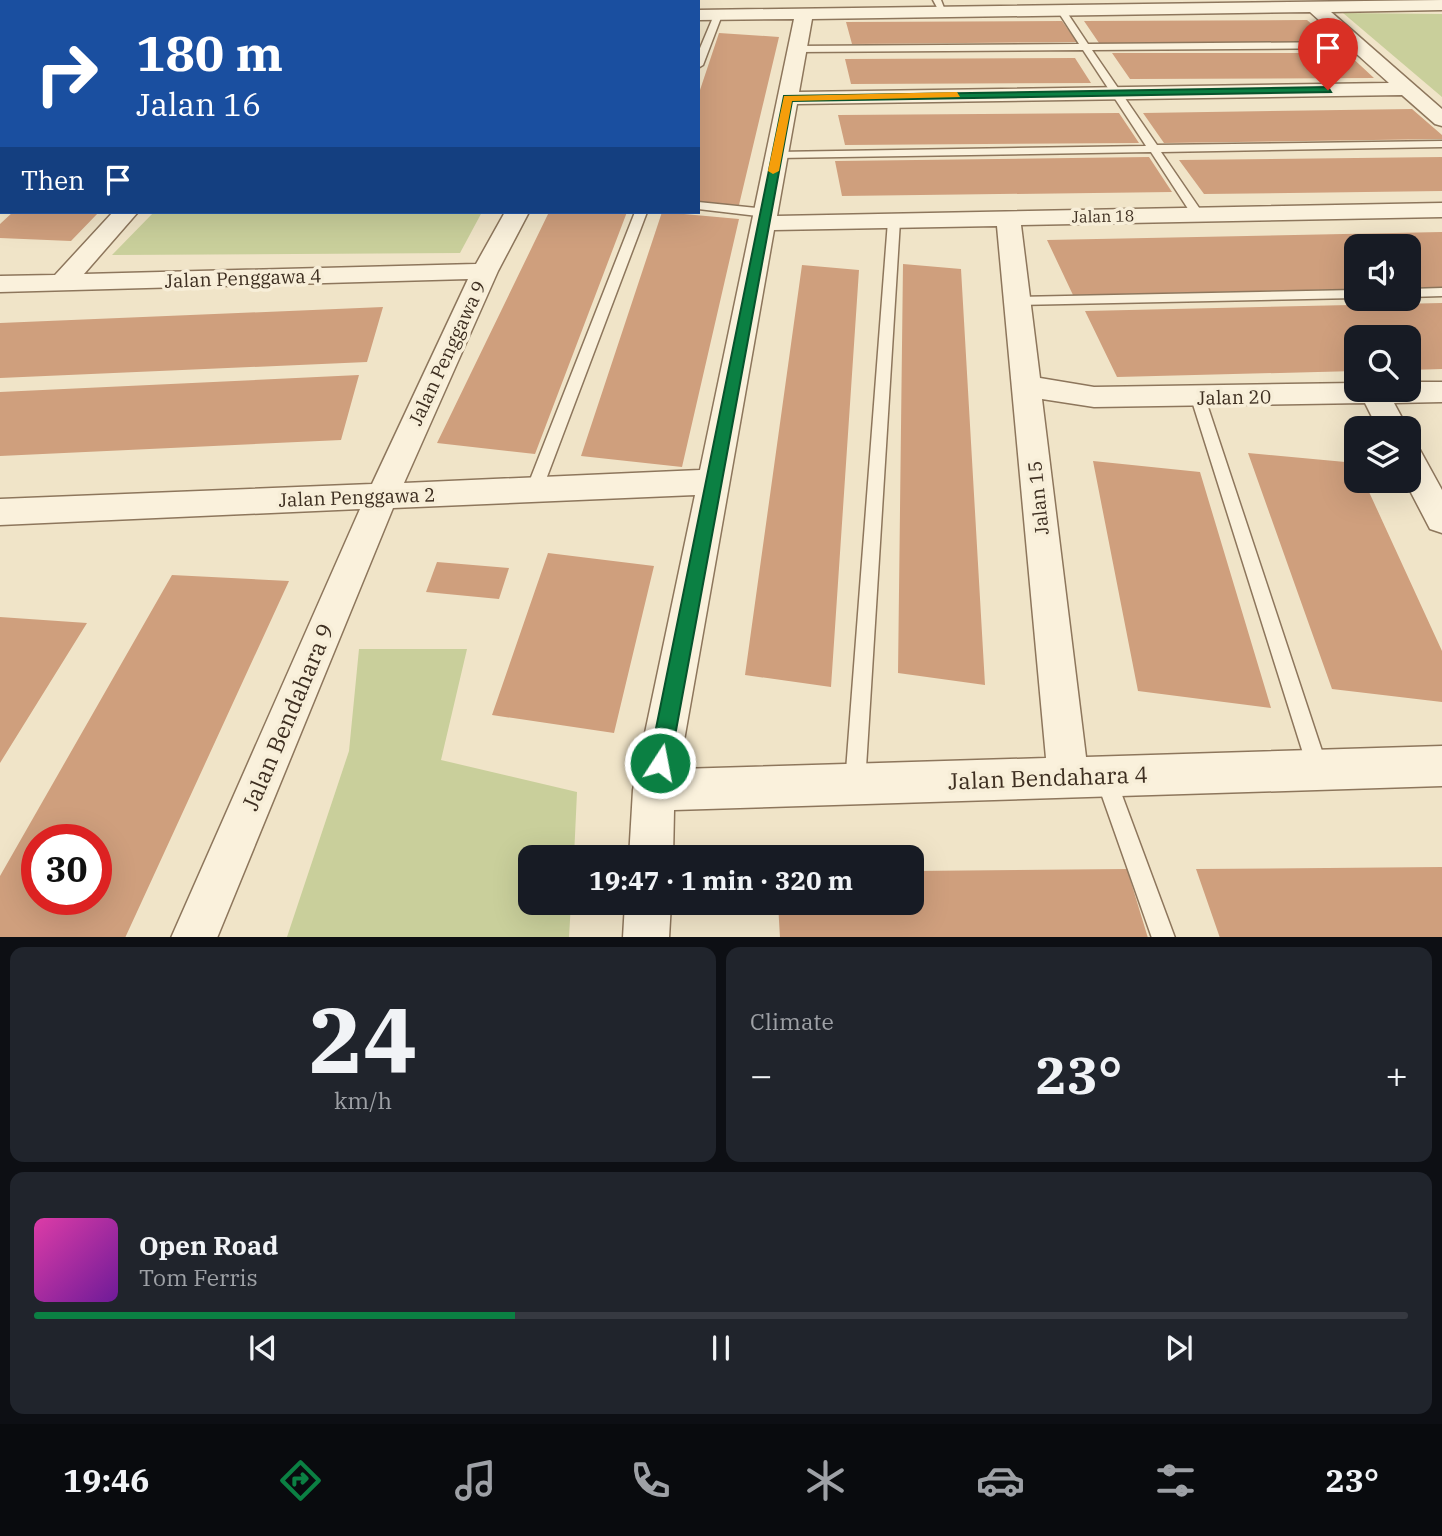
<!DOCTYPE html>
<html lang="en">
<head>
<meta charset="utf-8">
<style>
	body { margin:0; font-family:"IBM Plex Serif",serif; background:#20242c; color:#f1f3f6; height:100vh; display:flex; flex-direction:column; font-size:26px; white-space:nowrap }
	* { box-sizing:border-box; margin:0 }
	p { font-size:23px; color:#9ea1a6 }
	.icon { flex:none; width:38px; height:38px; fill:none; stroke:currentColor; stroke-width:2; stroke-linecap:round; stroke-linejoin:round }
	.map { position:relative; height:937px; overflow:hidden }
	.panel { display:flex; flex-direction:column; gap:10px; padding:10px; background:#0d0f14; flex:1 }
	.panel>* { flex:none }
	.guide { position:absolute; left:0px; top:0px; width:700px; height:214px; box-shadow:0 7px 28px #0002; background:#1a4fa0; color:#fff; overflow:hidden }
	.tools { position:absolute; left:1344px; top:234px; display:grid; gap:14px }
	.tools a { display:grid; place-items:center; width:77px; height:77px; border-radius:14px; background:#171b24; box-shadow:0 7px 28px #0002; font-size:35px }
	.speed { position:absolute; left:21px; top:824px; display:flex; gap:14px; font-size:35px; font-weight:700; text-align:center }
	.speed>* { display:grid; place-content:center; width:91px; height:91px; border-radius:50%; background:#171b24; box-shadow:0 7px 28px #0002; line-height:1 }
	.speed .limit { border:10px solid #d22; background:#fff; color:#111 }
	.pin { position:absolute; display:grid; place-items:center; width:60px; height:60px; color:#fff; margin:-72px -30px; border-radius:50% 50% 50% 0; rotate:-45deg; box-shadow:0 0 7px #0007 }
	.pin .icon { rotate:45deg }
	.me { position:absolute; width:77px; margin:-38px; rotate:11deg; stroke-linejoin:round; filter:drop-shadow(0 0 5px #0008) }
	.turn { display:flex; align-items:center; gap:24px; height:147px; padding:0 21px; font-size:32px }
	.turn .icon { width:91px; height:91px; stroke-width:2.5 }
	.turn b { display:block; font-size:49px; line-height:60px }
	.then { display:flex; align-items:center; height:66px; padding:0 21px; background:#0003; gap:14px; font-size:26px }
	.big { font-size:52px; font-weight:800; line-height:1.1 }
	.panel .widget { flex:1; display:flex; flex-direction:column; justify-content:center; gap:10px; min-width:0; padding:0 24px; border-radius:14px; background:#20242c }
	.panel .dial { align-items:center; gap:0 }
	.dial b { font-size:91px; line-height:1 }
	.song { display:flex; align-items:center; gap:21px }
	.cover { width:84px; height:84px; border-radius:10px; background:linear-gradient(135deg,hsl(320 70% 55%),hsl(280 70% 35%)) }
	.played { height:7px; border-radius:4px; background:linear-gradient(90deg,#0b8043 35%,#363941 35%) }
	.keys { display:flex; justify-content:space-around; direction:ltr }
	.heat { display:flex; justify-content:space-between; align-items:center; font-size:38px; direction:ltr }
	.panel .tiles { flex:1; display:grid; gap:10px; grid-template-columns:1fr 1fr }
	.widget:last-child { grid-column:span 2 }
	.trip { position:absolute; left:518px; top:845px; width:406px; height:70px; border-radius:14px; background:#171b24; box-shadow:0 7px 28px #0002; font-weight:800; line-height:70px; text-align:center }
	.tabs { display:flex; height:112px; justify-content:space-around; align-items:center; background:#090b0e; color:#9ea1a6 }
	.tabs .icon { width:49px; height:49px }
	.tabs .selected { color:#0b8043 }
	.tabs b { font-size:32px; color:#f1f3f6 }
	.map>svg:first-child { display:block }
	.green { fill:#c9cf9b }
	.building { fill:#cf9f7d; fill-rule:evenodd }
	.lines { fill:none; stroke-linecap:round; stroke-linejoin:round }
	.service-casing { stroke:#8d765c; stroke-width:3 }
	.minor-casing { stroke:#8d765c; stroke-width:3 }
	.service { fill:#faf1dc; fill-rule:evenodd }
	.minor { fill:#faf1dc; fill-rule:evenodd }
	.route { fill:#0b8043; stroke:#07532c; stroke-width:2 }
	.slow { fill:#f59e0b }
	.labels { text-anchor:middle; stroke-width:7; stroke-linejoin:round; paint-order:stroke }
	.far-street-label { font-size:16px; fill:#3d2e20; stroke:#f7eed8 }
	.street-label { font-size:19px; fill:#3d2e20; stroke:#f7eed8 }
	.near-street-label { font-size:23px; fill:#3d2e20; stroke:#f7eed8 }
</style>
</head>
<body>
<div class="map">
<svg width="1442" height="938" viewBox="0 0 1442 938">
	<rect width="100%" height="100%" fill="#f0e4c8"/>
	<path class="green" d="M1343,13L1442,14V97Z
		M154,212H482L460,253L112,255Z
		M359,649H467L441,760L577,792L574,857L530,858V903H571L569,937H287L349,751Z"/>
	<path class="building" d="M1307,20L1332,42L1099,43L1084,21Z
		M1062,21L1077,42L852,44L846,22Z
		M719,33L779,37L739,205L698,202V96Z
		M1112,53H1347L1374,78L1130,79Z
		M1075,58L1091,83L851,84L845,59Z
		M1412,109L1442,135V139L1164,143L1143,113Z
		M1119,113L1139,143L845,145L838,115Z
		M1149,157L1172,192L842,196L835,161Z
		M1442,157V191L1204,194L1179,160Z
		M13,212H99L71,241L0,238V224Z
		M549,212H627L535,454L437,443Z
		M662,212L739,219L682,467L581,456Z
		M1442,232V287L1409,288V247H1356V289L1073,295L1047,240Z
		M903,264L961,269L985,685L898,673Z
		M802,265L859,270L831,687L745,675Z
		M1442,303V369L1409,370V338H1356V371L1117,377L1085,311Z
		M383,307L367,362L0,378V323Z
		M359,375L341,440L0,456V392Z
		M1248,453L1356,463V481H1364L1442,651V702L1332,689Z
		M1093,461L1200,472L1271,708L1138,691Z
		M548,553L654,566L614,733L492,715Z
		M437,562L509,568L499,599L426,592Z
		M172,575L289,581L125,938H0V876ZM37,840H96V900H37Z
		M0,617L87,623L0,763Z
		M1442,867V938H1220L1196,869Z
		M1127,869L1148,938H780L778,903H912V871Z"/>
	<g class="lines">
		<g class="service-casing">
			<path id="service" d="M50,0H60L49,2Z
				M225,0H234L224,2Z
				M418,0H426L417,2Z
				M933,0H941L946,13H940Z
				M1061,7L1064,8L1088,44L1354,42L1359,45L1354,48L1092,50L1157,145L1442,141V147L1161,152L1204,215L1198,219L1194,218L1151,152L777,158L772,155L777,152L1146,146L1083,50L797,52L792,49L797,46L1079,44L1057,10Z
				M718,12L722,15L703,65L698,68V53L714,15Z
				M2,37V43L0,44V38Z
				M698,202L766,209L772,213L766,217L698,209Z
				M635,212H647L542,490L540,494H528L526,490Z
				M894,217L900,221L865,784L862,791L855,794L848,791L845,784L888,221Z
				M1442,288V296L1409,297V289Z
				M1356,290V298L1017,305L1010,301L1017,297Z
				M1198,393L1205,398L1328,769L1325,776L1318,779L1311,776L1308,769L1191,398Z
				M1106,769L1113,772L1116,779L1175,938H1152L1096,779L1099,772Z"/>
		</g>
		<g class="minor-casing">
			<path id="minor" d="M135,0H152L134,2Z
				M309,0H326L308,2Z
				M509,0H525V2H509Z
				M1442,0V10L1331,12L1442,109V126L1435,124L1402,95L797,104L777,216L1442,203V217L1021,225L1040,378L1094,387L1356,383V390H1409V382H1442V402L1394,403L1408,429H1378L1365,403L1094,407L1042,399L1086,757L1442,746V786L674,810L673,858H629L633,790L695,495L393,508L217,938H171L360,509L0,525V499L372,484L468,279L0,292V276L55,275L113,212H138L84,274L476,264L505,212H529L498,271L404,483L700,470L794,19L698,20V10ZM1310,12L1389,83L799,92L812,19ZM997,226L1046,758L679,769L774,230Z
				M0,109H2L0,122Z
				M1409,446L1420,450L1442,490V533L1430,529L1405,481H1409Z
				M625,903H671L669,938H623Z"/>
		</g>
		<use href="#service" class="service"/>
		<use href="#minor" class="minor"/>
	</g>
	<path class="route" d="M1328,87L1331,92L792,101L670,763L667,770L660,773L652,770L649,763L784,96Z"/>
	<path class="slow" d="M957,92L960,97L792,101L779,171L773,174L768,171L784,96Z"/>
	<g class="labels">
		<g class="far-street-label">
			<text transform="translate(1103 216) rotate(-1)" y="6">Jalan 18</text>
		</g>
		<g class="street-label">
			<text transform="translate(243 278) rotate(-2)" y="7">Jalan Penggawa 4</text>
			<text transform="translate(447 353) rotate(-65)" y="7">Jalan Penggawa 9</text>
			<text transform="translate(1234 397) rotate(-1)" y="7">Jalan 20</text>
			<text transform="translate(357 497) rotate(-2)" y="7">Jalan Penggawa 2</text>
			<text transform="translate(1038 498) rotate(-96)" y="7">Jalan 15</text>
		</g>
		<g class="near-street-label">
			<text transform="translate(288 717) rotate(-67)" y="8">Jalan Bendahara 9</text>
			<text transform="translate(1048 778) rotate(-2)" y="8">Jalan Bendahara 4</text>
		</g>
	</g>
</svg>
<div class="tools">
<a><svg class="icon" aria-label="sound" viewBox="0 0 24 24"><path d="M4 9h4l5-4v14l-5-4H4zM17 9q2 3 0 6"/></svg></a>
<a><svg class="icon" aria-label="search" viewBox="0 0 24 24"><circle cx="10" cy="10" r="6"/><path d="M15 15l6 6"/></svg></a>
<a><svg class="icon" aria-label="layers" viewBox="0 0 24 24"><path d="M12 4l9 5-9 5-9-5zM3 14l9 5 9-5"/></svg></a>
</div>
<div class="speed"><div class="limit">30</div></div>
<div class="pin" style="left:1328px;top:90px;background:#d93025"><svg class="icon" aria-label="arrive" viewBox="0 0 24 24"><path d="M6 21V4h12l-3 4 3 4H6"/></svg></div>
<svg class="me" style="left:660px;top:763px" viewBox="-20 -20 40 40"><circle r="17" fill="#0b8043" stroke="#fff" stroke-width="3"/><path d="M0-11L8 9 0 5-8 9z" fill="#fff"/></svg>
<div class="trip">19:47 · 1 min · 320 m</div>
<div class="guide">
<div class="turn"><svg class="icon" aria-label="right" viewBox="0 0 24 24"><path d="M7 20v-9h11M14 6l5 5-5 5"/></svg><div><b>180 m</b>Jalan 16</div></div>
<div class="then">Then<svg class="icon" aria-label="arrive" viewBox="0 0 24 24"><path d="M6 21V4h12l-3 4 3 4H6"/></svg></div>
</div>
</div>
<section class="panel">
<div class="tiles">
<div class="widget dial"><b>24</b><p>km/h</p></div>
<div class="widget"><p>Climate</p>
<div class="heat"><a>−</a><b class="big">23°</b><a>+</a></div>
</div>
<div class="widget">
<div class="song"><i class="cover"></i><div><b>Open Road</b><p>Tom Ferris</p></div></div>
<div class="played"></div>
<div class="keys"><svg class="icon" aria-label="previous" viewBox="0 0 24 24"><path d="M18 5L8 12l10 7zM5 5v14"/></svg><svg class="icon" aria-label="pause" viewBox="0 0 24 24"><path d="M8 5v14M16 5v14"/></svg><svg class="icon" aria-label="next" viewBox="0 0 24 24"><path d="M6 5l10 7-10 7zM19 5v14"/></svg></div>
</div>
</div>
</section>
<nav class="tabs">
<b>19:46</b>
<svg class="icon selected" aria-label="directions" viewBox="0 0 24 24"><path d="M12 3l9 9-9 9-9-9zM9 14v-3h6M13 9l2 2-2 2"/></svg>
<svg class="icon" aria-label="music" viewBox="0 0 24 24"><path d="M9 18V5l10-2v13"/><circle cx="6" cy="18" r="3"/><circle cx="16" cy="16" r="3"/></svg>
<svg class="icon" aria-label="phone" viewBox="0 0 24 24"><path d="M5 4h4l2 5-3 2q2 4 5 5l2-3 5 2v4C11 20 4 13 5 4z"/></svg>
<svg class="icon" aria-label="climate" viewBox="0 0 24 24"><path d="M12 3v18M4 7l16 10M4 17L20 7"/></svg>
<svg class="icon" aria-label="car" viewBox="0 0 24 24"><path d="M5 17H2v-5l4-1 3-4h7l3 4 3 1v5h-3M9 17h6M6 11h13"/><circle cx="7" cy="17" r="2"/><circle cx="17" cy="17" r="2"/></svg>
<svg class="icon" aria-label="filters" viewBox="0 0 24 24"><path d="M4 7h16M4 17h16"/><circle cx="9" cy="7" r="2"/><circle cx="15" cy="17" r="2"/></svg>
<b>23°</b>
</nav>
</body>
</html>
